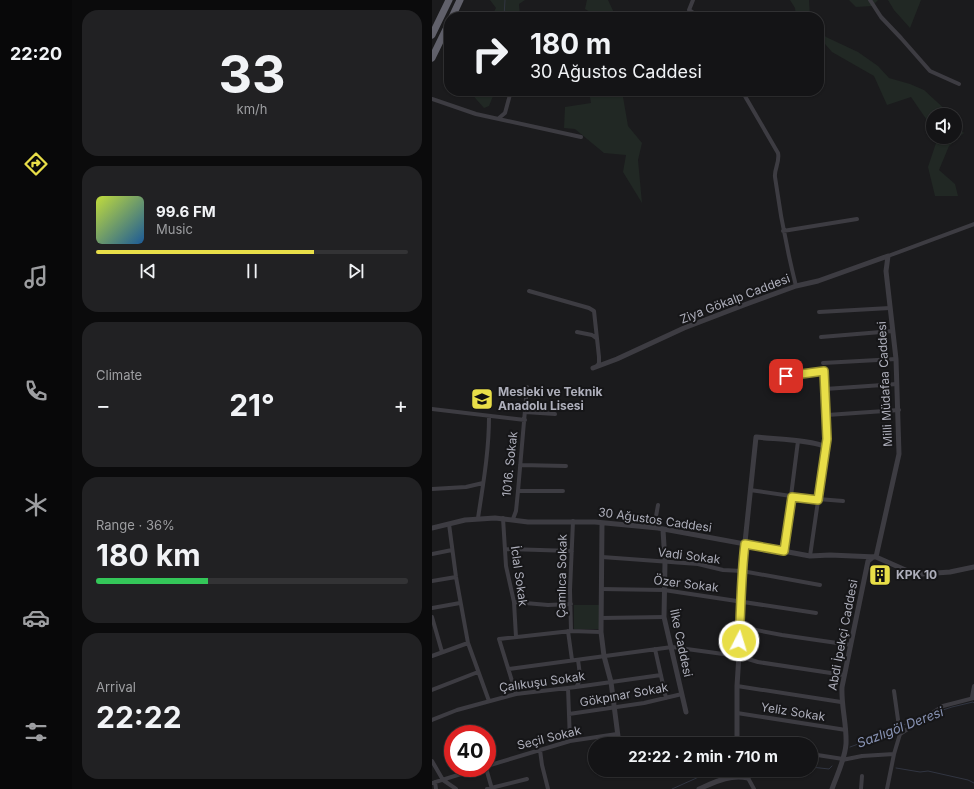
<!DOCTYPE html>
<html lang="en">
<head>
<meta charset="utf-8">
<style>
	body { margin:0; font-family:Inter,sans-serif; background:#212123; color:#f1f3f6; height:100vh; display:flex; flex-direction:column; font-size:15px; white-space:nowrap }
	* { box-sizing:border-box; margin:0 }
	p { font-size:13px; color:#9d9ea1 }
	.icon { flex:none; width:22px; height:22px; fill:none; stroke:currentColor; stroke-width:2; stroke-linecap:round; stroke-linejoin:round }
	.map { position:relative; flex:1; overflow:hidden }
	.sheet { display:flex; flex-direction:column; gap:10px; padding:10px; background:#0b0b0c; width:360px }
	.sheet>* { flex:none }
	.guide { position:absolute; left:12px; top:12px; width:380px; height:84px; border-radius:16px; box-shadow:0 1px 3px #0004,0 0 0 1px #333335; background:#141416; color:#f1f3f6; overflow:hidden }
	.tools { position:absolute; left:494px; top:108px; display:grid; gap:8px }
	.tools a { display:grid; place-items:center; width:36px; height:36px; border-radius:50%; background:#141416; box-shadow:0 1px 3px #0004,0 0 0 1px #333335; font-size:20px }
	.speed { position:absolute; left:12px; top:725px; display:flex; gap:8px; font-size:20px; font-weight:700; text-align:center }
	.speed>* { display:grid; place-content:center; width:52px; height:52px; border-radius:50%; background:#141416; box-shadow:0 1px 3px #0004,0 0 0 1px #333335; line-height:1 }
	.speed .limit { border:6px solid #d22; background:#fff; color:#111 }
	.pin { position:absolute; display:grid; place-items:center; width:34px; height:34px; color:#fff; margin:-17px; border-radius:8px; box-shadow:0 2px 6px #0006 }
	.me { position:absolute; width:44px; margin:-22px; rotate:5deg; stroke-linejoin:round; filter:drop-shadow(0 0 3px #0008) }
	.turn { display:flex; align-items:center; gap:14px; height:84px; padding:0 20px; font-size:18px }
	.turn .icon { width:52px; height:52px; stroke-width:2.5 }
	.turn b { display:block; font-size:28px; line-height:34px }
	.big { font-size:30px; font-weight:700; line-height:1.1 }
	.sheet .card { flex:1; display:flex; flex-direction:column; justify-content:center; gap:6px; min-width:0; padding:0 14px; border-radius:16px; background:#212123 }
	.sheet .dial { align-items:center; gap:0 }
	.dial b { font-size:52px; line-height:1 }
	.song { display:flex; align-items:center; gap:12px }
	.cover { width:48px; height:48px; border-radius:6px; background:linear-gradient(135deg,hsl(70 70% 55%),hsl(210 70% 35%)) }
	.played { height:4px; border-radius:2px; background:linear-gradient(90deg,#e8de48 70%,#333335 70%) }
	.keys { display:flex; justify-content:space-around; direction:ltr }
	.heat { display:flex; justify-content:space-between; align-items:center; font-size:22px; direction:ltr }
	.charge { height:6px; border-radius:3px; background:linear-gradient(90deg,#34c759 36%,#333335 0) }
	.trip { position:absolute; left:156px; top:737px; width:230px; height:40px; border-radius:20px; background:#141416; box-shadow:0 1px 3px #0004,0 0 0 1px #333335; font-weight:700; line-height:40px; text-align:center }
	main { display:flex; flex:1; min-height:0 }
	.dock { display:flex; flex-direction:column; width:72px; justify-content:space-around; align-items:center; background:#080809; color:#9d9ea1 }
	.dock .icon { width:28px; height:28px }
	.dock .selected { color:#e8de48 }
	.dock b { font-size:18px; color:#f1f3f6 }
	.map>svg:first-child { display:block }
	.green { fill:#212824 }
	.lines { fill:none; stroke-linecap:round; stroke-linejoin:round }
	.stream { stroke:#313541; stroke-width:1 }
	.minor { stroke:#3d3c42; stroke-width:4 }
	.tertiary { stroke:#3d3c42; stroke-width:5 }
	.trunk { stroke:#60606a; stroke-width:7 }
	.route-casing { stroke:#97902f; stroke-width:10 }
	.route { stroke:#e8de48; stroke-width:7 }
	.labels { text-anchor:middle; stroke-width:4; stroke-linejoin:round; paint-order:stroke }
	.street-label { font-size:12px; fill:#aeafbb; stroke:#161618 }
	.poi-label { font-size:12px; font-weight:bold; fill:#aeafbb; stroke:#161618; text-anchor:start }
	.water-label { font-size:13px; font-style:italic; fill:#8893b4; stroke:#161618 }
</style>
</head>
<body>
<main>
<nav class="dock">
<b>22:20</b>
<svg class="icon selected" aria-label="directions" viewBox="0 0 24 24"><path d="M12 3l9 9-9 9-9-9zM9 14v-3h6M13 9l2 2-2 2"/></svg>
<svg class="icon" aria-label="music" viewBox="0 0 24 24"><path d="M9 18V5l10-2v13"/><circle cx="6" cy="18" r="3"/><circle cx="16" cy="16" r="3"/></svg>
<svg class="icon" aria-label="phone" viewBox="0 0 24 24"><path d="M5 4h4l2 5-3 2q2 4 5 5l2-3 5 2v4C11 20 4 13 5 4z"/></svg>
<svg class="icon" aria-label="climate" viewBox="0 0 24 24"><path d="M12 3v18M4 7l16 10M4 17L20 7"/></svg>
<svg class="icon" aria-label="car" viewBox="0 0 24 24"><path d="M5 17H2v-5l4-1 3-4h7l3 4 3 1v5h-3M9 17h6M6 11h13"/><circle cx="7" cy="17" r="2"/><circle cx="17" cy="17" r="2"/></svg>
<svg class="icon" aria-label="filters" viewBox="0 0 24 24"><path d="M4 7h16M4 17h16"/><circle cx="9" cy="7" r="2"/><circle cx="15" cy="17" r="2"/></svg>
</nav>
<section class="sheet">
<div class="card dial"><b>33</b><p>km/h</p></div>
<div class="card">
<div class="song"><i class="cover"></i><div><b>99.6 FM</b><p>Music</p></div></div>
<div class="played"></div>
<div class="keys"><svg class="icon" aria-label="previous" viewBox="0 0 24 24"><path d="M18 5L8 12l10 7zM5 5v14"/></svg><svg class="icon" aria-label="pause" viewBox="0 0 24 24"><path d="M8 5v14M16 5v14"/></svg><svg class="icon" aria-label="next" viewBox="0 0 24 24"><path d="M6 5l10 7-10 7zM19 5v14"/></svg></div>
</div>
<div class="card"><p>Climate</p>
<div class="heat"><a>−</a><b class="big">21°</b><a>+</a></div>
</div>
<div class="card"><p>Range · 36%</p><b class="big">180 km</b><div class="charge"></div></div>
<div class="card"><p>Arrival</p><b class="big">22:22</b></div>
</section>
<div class="map">
<svg width="542" height="789" viewBox="0 0 542 789">
	<rect width="100%" height="100%" fill="#1b1b1d"/>
	<path class="green" d="M58,0H93L87,4L88,17H59L64,8Z
		M155,0H176L184,17H167L153,9Z
		M358,0H377L378,17H364L363,8Z
		M417,0H446L440,6L424,7Z
		M456,0H489L478,28L462,10Z
		M387,29L394,37L426,52L446,66L457,78L478,84L492,90L517,113L518,115H501V129L479,97L455,105L442,76L400,52L387,37Z
		M37,91H63L57,106L52,108Z
		M157,91H190L196,126L210,143L206,160L210,203L191,172L194,155L172,153L143,129L132,128L133,107L159,103Z
		M523,125L532,133L517,146L507,170L523,184L526,196H503L496,167L506,137H523Z
		M142,605H167V629H142Z"/>
	<g class="lines">
		<path class="stream" d="M72,17L73,0
			M505,712L520,707L541,702L542,703
			M469,726L488,718
			M418,747L446,737L459,728L466,726
			M379,767L397,769L400,766
			M464,768L488,772L496,771L536,780L542,783
			M313,770C329,777 346,773 363,770
			M240,789L269,776L295,770"/>
		<path class="minor" d="M261,0L257,10L267,17
			M438,0L449,17L469,38L498,71L527,84
			M310,91L346,153C348,162 342,169 343,177C348,214 355,250 364,286
			M0,99L44,114L149,137
			M67,118L73,113L79,91
			M351,231L425,219
			M456,256L542,224
			M97,291L157,308L162,311L167,357V363L165,366
			M387,312L458,308
			M145,332L160,335L164,338
			M389,337L461,331
			M391,363L464,359
			M354,376L392,371L395,439L378,556
			M393,389L465,384
			M0,409L93,420
			M93,412L123,414
			M395,415L467,410
			M88,465L134,466
			M0,489L34,487L51,483
			M318,490L386,500
			M86,491H131
			M386,499L411,501
			M46,518C51,485 57,451 57,417
			M71,518L74,566L82,602L84,637
			M81,519L84,511L86,491L95,387
			M17,524L24,577L36,643L57,701
			M222,528L226,505
			M73,549L140,551
			M352,551L366,441
			M0,554L20,550
			M170,557L266,564L291,570L310,571L388,585
			M0,581L24,577
			M169,589L232,590L384,613
			M82,602L116,605L139,604
			M0,608L28,603
			M0,617L10,652
			M169,618L232,617
			M308,627L350,635L419,645
			M136,631L140,660
			M139,631L138,590L141,521
			M223,649L234,698
			M0,656L36,643
			M77,669L240,647L306,656L326,662L412,675
			M305,686L409,702
			M144,687C150,681 147,668 146,660
			M136,688L138,741
			M0,690L46,672
			M462,691L468,734
			M84,694L67,639L139,631L169,632
			M540,697L542,686
			M305,713L414,730
			M137,714L212,703L250,694
			M0,720L25,710L84,694L144,687L229,675
			M305,742L318,744
			M108,750L110,765L116,789
			M379,754L411,759
			M410,760L430,756L462,754
			M0,761L11,780L24,789
			M55,766L138,741L185,734
			M54,768L60,789
			M316,778L322,789
			M3,782L4,789
			M0,783L48,768
			M55,789L95,779
			M429,789L430,776
			M455,789L462,754L468,734L511,706L542,698"/>
		<path class="tertiary" d="M161,368L185,359L252,328L312,305L364,286L386,281L456,256L454,271L464,359L467,454L444,557
			M170,523L169,632L172,656L179,682L187,744
			M0,528L33,520L63,518L96,522H163L226,528L378,556L398,555L444,557L478,572L490,574L518,572L542,567
			M231,530L233,562L232,617L254,712
			M305,744V686L309,623L310,571L324,437C339,439 384,440 393,447
			M307,770V776
			M267,789C283,782 298,774 316,778
			M400,789C405,775 413,759 414,744C415,725 409,706 410,687L436,561L441,557"/>
		<path class="trunk" d="M20,17L28,0
			M0,35L17,0
			M0,58L17,23"/>
	</g>
	<g class="lines">
		<g class="route-casing">
			<path id="route" d="M307,641C309,609 309,576 313,544L352,551L360,497L386,500L395,439L392,371L354,376"/>
		</g>
		<use href="#route" class="route"/>
	</g>
	<defs>
		<g id="school-square" transform="scale(1.15)"><rect x="-9" y="-9" width="18" height="18" rx="4" fill="#e8de48" stroke="#161618"/><path d="M0-5L7-2L0 1L-7-2ZM-4 1L0 2.5L4 1V4Q0 6-4 4Z" fill="#111"/></g>
		<g id="building-square" transform="scale(1.15)"><rect x="-9" y="-9" width="18" height="18" rx="4" fill="#e8de48" stroke="#161618"/><path d="M-4-6H4V6H1V3H-1V6H-4ZM-2.5-4.3h1.7v1.8h-1.7ZM.8-4.3h1.7v1.8H.8ZM-2.5-1h1.7V.8h-1.7ZM.8-1h1.7V.8H.8Z" fill="#111"/></g>
	</defs>
	<g fill-rule="evenodd">
		<use href="#school-square" x="50" y="399"/>
		<use href="#building-square" x="448" y="575"/>
	</g>
	<g class="labels">
		<g class="street-label">
			<text transform="translate(303 299) rotate(-21)" y="4">Ziya Gökalp Caddesi</text>
			<text transform="translate(453 384) rotate(-93)" y="4">Milli Müdafaa Caddesi</text>
			<text transform="translate(78 464) rotate(-84)" y="4">1016. Sokak</text>
			<text transform="translate(223 520) rotate(8)" y="4">30 Ağustos Caddesi</text>
			<text transform="translate(257 556) rotate(7)" y="4">Vadi Sokak</text>
			<text transform="translate(87 576) rotate(82)" y="4">İclal Sokak</text>
			<text transform="translate(130 576) rotate(-89)" y="4">Çamlıca Sokak</text>
			<text transform="translate(254 584) rotate(7)" y="4">Özer Sokak</text>
			<text transform="translate(411 635) rotate(-79)" y="4">Abdi İpekçi Caddesi</text>
			<text transform="translate(249 643) rotate(78)" y="4">İlke Caddesi</text>
			<text transform="translate(110 682) rotate(-8)" y="4">Çalıkuşu Sokak</text>
			<text transform="translate(192 695) rotate(-10)" y="4">Gökpınar Sokak</text>
			<text transform="translate(361 712) rotate(9)" y="4">Yeliz Sokak</text>
			<text transform="translate(117 738) rotate(-14)" y="4">Seçil Sokak</text>
		</g>
		<g class="poi-label">
			<text x="66" y="396">Mesleki ve Teknik<tspan x="66" dy="14">Anadolu Lisesi</tspan></text>
			<text x="464" y="579">KPK 10</text>
		</g>
		<g class="water-label">
			<text transform="translate(468 727) rotate(-21)" y="5">Sazlıgöl Deresi</text>
		</g>
	</g>
</svg>
<div class="tools">
<a><svg class="icon" aria-label="sound" viewBox="0 0 24 24"><path d="M4 9h4l5-4v14l-5-4H4zM17 9q2 3 0 6"/></svg></a>
</div>
<div class="speed"><div class="limit">40</div></div>
<div class="pin" style="left:354px;top:376px;background:#d93025"><svg class="icon" aria-label="arrive" viewBox="0 0 24 24"><path d="M6 21V4h12l-3 4 3 4H6"/></svg></div>
<svg class="me" style="left:307px;top:641px" viewBox="-20 -20 40 40"><circle r="17" fill="#e8de48" stroke="#fff" stroke-width="3"/><path d="M0-11L8 9 0 5-8 9z" fill="#fff"/></svg>
<div class="trip">22:22 · 2 min · 710 m</div>
<div class="guide">
<div class="turn"><svg class="icon" aria-label="right" viewBox="0 0 24 24"><path d="M7 20v-9h11M14 6l5 5-5 5"/></svg><div><b>180 m</b>30 Ağustos Caddesi</div></div>
</div>
</div>
</main>
</body>
</html>
